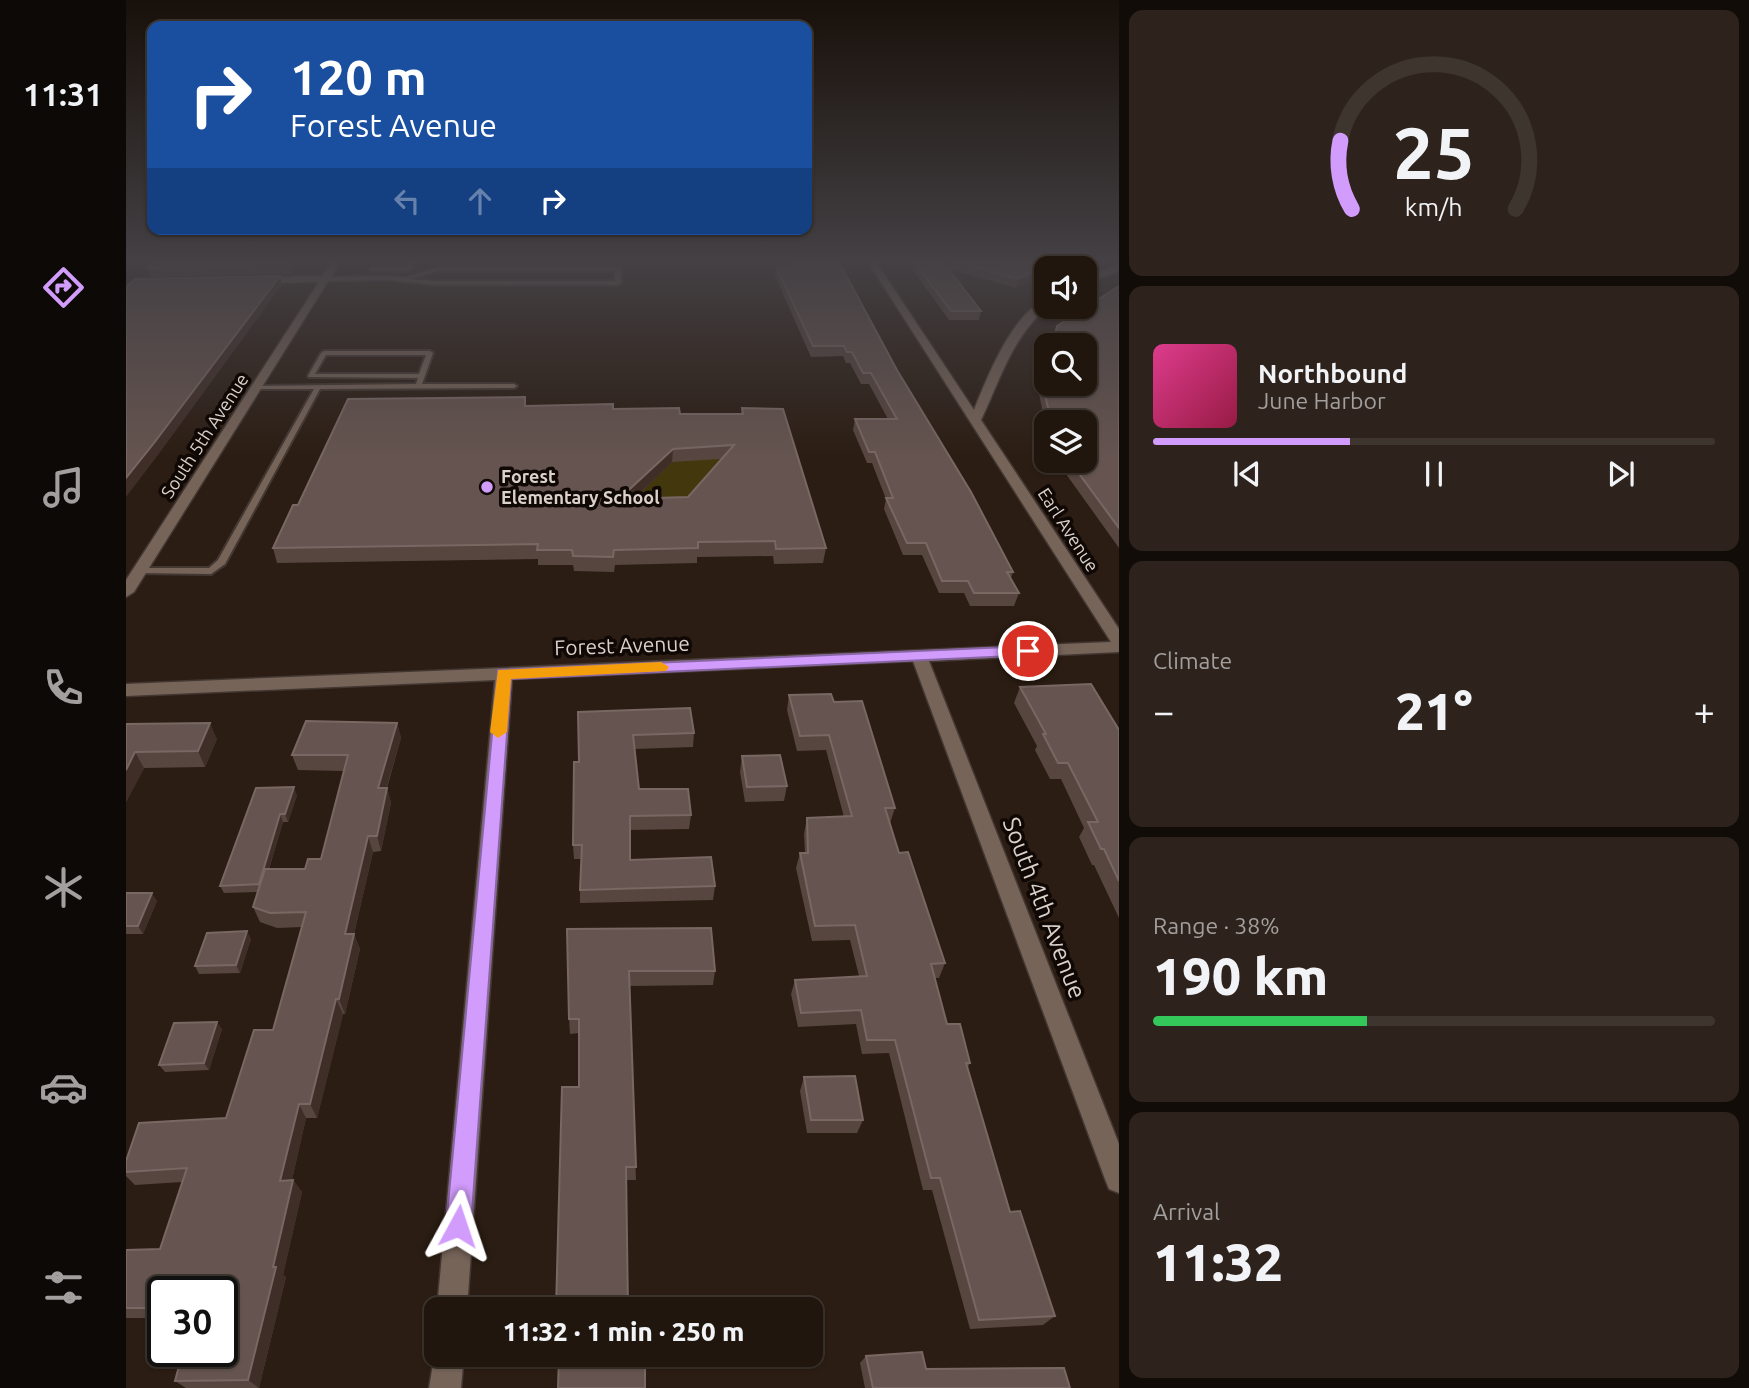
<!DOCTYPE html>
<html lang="en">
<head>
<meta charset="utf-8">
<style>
	body { margin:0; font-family:Ubuntu,sans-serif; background:#2d231c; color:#f1f3f6; height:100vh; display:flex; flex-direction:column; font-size:26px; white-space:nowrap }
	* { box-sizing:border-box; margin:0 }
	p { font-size:23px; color:#a29f9e }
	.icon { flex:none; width:38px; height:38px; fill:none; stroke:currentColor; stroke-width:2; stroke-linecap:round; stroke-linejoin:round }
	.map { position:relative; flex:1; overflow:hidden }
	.side { display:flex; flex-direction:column; gap:10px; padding:10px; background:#120c08; width:630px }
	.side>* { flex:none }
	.hud { position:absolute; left:21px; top:21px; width:665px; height:214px; border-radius:14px; box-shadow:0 2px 5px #0004,0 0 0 2px #3d352e; background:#1a4fa0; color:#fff; overflow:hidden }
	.fabs { position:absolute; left:908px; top:256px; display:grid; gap:14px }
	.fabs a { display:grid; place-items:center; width:63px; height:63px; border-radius:14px; background:#20160e; box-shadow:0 2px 5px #0004,0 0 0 2px #3d352e; font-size:35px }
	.speed { position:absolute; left:21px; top:1276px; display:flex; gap:14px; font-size:35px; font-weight:700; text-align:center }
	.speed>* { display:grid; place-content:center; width:91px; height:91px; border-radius:50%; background:#20160e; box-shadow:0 2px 5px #0004,0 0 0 2px #3d352e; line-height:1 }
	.speed .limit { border:4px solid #111; border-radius:10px; background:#fff; color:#111 }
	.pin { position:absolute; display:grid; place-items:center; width:60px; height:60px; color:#fff; margin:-30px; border:4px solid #fff; border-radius:50%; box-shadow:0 2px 7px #0007 }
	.me { position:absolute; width:77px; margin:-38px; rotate:5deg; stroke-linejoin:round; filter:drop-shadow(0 0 5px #0008) }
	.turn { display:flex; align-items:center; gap:24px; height:147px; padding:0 28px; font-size:32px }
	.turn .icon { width:91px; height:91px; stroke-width:2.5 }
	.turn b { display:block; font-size:49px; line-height:60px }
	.lanes { display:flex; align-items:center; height:66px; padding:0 28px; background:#0003; justify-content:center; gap:35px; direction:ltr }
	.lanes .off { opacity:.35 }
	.big { font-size:52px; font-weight:800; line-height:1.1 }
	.side .widget { flex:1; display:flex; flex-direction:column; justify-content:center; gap:10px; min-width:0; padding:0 24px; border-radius:14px; background:#2d231c }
	.side .dial { align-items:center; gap:0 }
	.dial svg { height:182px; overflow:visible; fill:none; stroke:#3d352e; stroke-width:7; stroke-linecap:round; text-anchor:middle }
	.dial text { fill:#f1f3f6; stroke:none }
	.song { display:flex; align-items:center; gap:21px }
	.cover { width:84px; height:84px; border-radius:10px; background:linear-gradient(135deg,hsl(330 70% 55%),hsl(340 70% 35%)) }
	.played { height:7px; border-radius:4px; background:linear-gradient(90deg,#d29cfd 35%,#3d352e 35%) }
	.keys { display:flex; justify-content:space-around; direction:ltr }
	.heat { display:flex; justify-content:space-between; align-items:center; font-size:38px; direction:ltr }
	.charge { height:10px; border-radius:5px; background:linear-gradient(90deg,#34c759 38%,#3d352e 0) }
	.trip { position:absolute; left:298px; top:1297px; width:399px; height:70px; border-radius:14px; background:#20160e; box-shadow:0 2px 5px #0004,0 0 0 2px #3d352e; font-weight:800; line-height:70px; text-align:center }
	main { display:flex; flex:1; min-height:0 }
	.tab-bar { display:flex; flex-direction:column; width:126px; justify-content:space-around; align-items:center; background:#0d0906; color:#a29f9e }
	.tab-bar .icon { width:49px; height:49px }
	.tab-bar .active { color:#d29cfd }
	.tab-bar b { font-size:32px; color:#f1f3f6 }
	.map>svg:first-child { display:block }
	.green { fill:#42370d }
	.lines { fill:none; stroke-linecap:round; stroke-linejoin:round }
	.service-casing { stroke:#433732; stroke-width:4 }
	.minor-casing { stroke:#433732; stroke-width:3 }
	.service { fill:#766459; fill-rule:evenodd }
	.minor { fill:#766459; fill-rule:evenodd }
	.wall { fill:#574540; fill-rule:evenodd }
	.shaded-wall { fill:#3f2e28 }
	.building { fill:#65544f; stroke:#786763; stroke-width:2; fill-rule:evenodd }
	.route { fill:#d29cfd; stroke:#8865a4; stroke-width:2 }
	.slow { fill:#f59e0b }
	.poi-dot { fill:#d29cfd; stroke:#0f0805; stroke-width:2.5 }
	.labels { text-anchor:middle; stroke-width:7; stroke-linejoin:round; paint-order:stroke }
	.far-street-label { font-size:18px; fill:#dbd1cb; stroke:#0f0805 }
	.far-poi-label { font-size:18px; font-weight:bold; fill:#dbd1cb; stroke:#0f0805; text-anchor:start }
	.street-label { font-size:21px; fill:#dbd1cb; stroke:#0f0805 }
	.near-street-label { font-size:24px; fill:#dbd1cb; stroke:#0f0805 }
</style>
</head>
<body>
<main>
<nav class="tab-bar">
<b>11:31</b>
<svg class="icon active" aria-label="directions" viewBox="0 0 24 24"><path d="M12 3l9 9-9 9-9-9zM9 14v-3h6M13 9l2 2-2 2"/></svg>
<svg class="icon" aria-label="music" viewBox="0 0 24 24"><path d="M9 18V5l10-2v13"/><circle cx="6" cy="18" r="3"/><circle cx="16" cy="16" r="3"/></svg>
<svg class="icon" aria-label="phone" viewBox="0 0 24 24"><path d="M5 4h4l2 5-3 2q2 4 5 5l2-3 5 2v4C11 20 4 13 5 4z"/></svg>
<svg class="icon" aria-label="climate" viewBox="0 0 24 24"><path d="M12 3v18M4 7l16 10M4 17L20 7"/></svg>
<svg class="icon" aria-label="car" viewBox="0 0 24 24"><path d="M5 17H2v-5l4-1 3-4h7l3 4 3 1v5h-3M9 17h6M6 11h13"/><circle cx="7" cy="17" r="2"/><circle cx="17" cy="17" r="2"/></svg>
<svg class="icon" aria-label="filters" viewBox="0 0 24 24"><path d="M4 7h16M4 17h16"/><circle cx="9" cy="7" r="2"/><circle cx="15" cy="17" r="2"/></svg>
</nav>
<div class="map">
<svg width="993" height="1388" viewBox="0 0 993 1388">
	<rect width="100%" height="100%" fill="#2b1d13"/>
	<path class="green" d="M506,451L579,453L606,460L576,495L492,515Z"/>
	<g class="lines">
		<g class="service-casing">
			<path id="service" d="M283,262H288L286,269L283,271H246L243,269L246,267H281Z
				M313,267H492L495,269V283L492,285H309L263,280L199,281L196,279L199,277L263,276L277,278ZM313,271H489V281H309L284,279Z
				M198,351H304L307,353L296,384H388L391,386L388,388L194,389L99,564L85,574L10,573L9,571L13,568H83L92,560L188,389H131L129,388V386L290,384L292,378L183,377L182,376L195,353ZM200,355H300L293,374H189Z"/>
		</g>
		<g class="minor-casing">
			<path id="minor" d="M206,262H214L8,592L0,597V580L193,282L133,283L129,280L133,277L196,276Z
				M742,262H750L848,410C861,378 886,313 920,300L922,306C884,341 876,376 855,420L993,629V652L803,661L993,1144V1193L983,1189L979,1179L787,661L386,679L341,1309H311L369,680L0,696V684L985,642Z
				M993,265V271L959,283V276Z
				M310,1346V1354H338L335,1388H303Z"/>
		</g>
		<use href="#service" class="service"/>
		<use href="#minor" class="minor"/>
	</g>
	<path class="wall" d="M19,262H171L164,274L25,277Z
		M660,262H713L771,370L887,572L885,578L893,593L888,606H844L838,593H813L796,555H777L758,509L760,499L746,463H741L727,430L729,419H762L743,384H735L724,363H720L717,356L685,357L649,276L650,267H662Z
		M781,262L927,263L926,268H920V273L890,288L823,269L855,311L853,320H823Z
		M993,286V548L940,474L934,460H959V422H920V427L913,394L920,351V383L926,340L931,326Z
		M400,406L487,409L554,414H615L616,408L700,548L697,563L648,564L647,556L571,557V563L489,565L488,572L448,571L447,565H412V559L151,563L147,548ZM595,459L562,497L509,498L546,462Z
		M894,687L993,730V918L968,865H966L953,837L958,828L935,779H924L909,750L911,746L888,703Z
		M663,695L708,702L769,808L764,823L773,853L819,963L813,978H809L821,1024L844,1063L842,1067L884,1212L929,1316L917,1325L844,1329L806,1190H797L763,1053L736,1054L730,1024L672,1027L665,994L669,980L733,976L724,940L686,941L670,868L674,853H679L678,834L681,818L718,817L700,750L671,751L661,710Z
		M452,712L568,733L567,747L509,749L513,789L565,815L563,829L504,830V860L589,886L587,900L454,903V890L455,859H448L447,845L453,762Z
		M271,723L275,738L261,788L265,803L255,851L247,852L228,934L234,949L219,1014H217L191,1118H180L166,1180H167L176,1192L157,1275L160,1277L133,1388H60L49,1381L96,1292H37V1318H0V1250L34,1249L56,1182L9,1185L0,1176V1161L100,1118L147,1030L176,927L151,928L134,922L127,907L132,892L98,893L94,886L130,788L171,795L162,822H157L143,869H179L195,859L218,771L172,770L166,755Z
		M0,724L91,739L79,767L18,768L0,802Z
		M616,756L661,786L658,801L619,802L614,772Z
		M0,893L31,901L17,934H0Z
		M441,929L589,971L587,985L503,986L510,1180H500L453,1087V1033L444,1034L443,1019Z
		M125,939L114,973L73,974L69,966Z
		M96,1029L83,1070L39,1072L33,1065Z
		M678,1077L737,1120L731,1133H681L674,1091Z
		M740,1356L800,1369L944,1388H739L734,1363Z"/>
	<path class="shaded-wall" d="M164,262H171L164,274L162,265Z
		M927,263L926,268H920V273L890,288L892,279Z
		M154,276L156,285L32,455L0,497V478Z
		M547,449L546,462L493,513V499Z
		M84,723L91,739L79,767L72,751Z
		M271,723L275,738L256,803L252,788Z
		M9,752L18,768L0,802V770Z
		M168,787L171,795L162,822L159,814Z
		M261,788L265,803L255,851L251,836Z
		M154,814L157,822L136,892L133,884Z
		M242,836L247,852L228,934L234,949L219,1014L213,999L219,934Z
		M26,893L31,901L17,934L12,926Z
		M121,931L125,939L114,973L110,965Z
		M210,999L217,1014L191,1118L184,1104Z
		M91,1022L96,1029L83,1070L78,1063Z
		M173,1104L180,1118L163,1193L154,1181Z
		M167,1180L176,1192L157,1275L160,1277L133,1388L122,1380Z"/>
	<path class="building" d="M28,262H164L162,265L22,268Z
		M665,262H713L771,370L845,492L887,572H881L893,593H848L842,581H816L800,543H781L760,498H767L749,452H743L729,419H771L745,373H737L726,352H721L718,346H687L650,267L667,266Z
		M788,262H817L855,311H825Z
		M828,262H927V263L892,279Z
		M154,276L28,443L0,478V287L9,279Z
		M993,286V528L943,460H959V422H927L923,412L916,383L920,359V383H959V345H923V343L928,339L931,326Z
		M399,397V406L487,404V409L553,408L554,414H617L616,408L657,409L700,548L650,549L649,541L572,542V548L488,550L487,557L447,556L446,550H411L412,544L147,548L167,505H172L222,399ZM608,445L562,497L493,499L547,449Z
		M965,684L993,730V881L978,849H975L962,822H972L942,763H932L917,734H920L894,687Z
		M705,694L708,702L736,701L769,808H759L773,853L782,852L819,963L805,964L821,1024H834L844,1063H840L884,1212L894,1211L929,1316L853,1320L814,1178H805L769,1040H741L735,1010L675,1013L669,980L741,976L729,925L689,926L674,853H682L681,818L726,816L703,735L674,736L663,695Z
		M564,708L568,733L507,735L513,789H562L565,815L504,816V860L585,857L589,886L454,890L456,845H447L448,762H453L452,712Z
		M180,721L271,723L252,788H261L251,836H242L219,934H228L213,999H210L184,1104H173L154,1181L167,1180L147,1267H150L122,1380L49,1381L57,1351H96V1292H37V1308H0V1250L34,1249L61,1168L0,1172V1161L13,1123L100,1118L128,1030H147L180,912L144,913L127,907L139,869H179L182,859H195L222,755H166Z
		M84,723L72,751L9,752L0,770V724Z
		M654,755L661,786L621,787L616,756Z
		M168,787L159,814H154L133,884L94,886L130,788Z
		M0,893H26L12,926H0Z
		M585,928L589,971H503L510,1167H500L502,1309H430L436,1087H453V1019H443L441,929Z
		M121,931L110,965L69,966L81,933Z
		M91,1022L78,1063L33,1065L48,1023Z
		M729,1076L737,1120H685L678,1077Z
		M796,1352L800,1369L938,1368L944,1388H747L740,1356Z
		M433,1354H519V1388H432Z"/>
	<linearGradient id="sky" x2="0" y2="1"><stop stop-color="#18100a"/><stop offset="0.57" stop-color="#444044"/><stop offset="1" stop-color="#444044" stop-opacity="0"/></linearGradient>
	<rect width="993" height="457" fill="url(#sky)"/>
	<path class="route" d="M902,646L907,648L910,651L907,655L385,679L345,1226L342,1235L332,1239L323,1235L320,1226L372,670Z"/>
	<path class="slow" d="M535,662L543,667L540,671L385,679L381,732L372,738L364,732L372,670Z"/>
	<circle class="poi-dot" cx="361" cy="487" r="7"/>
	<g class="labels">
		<g class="far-street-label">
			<text transform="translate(79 436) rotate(-57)" y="6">South 5th Avenue</text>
			<text transform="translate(942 530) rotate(57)" y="6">Earl Avenue</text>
		</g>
		<g class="far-poi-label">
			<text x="375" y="483">Forest<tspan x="375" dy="21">Elementary School</tspan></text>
		</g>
		<g class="street-label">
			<text transform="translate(496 646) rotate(-2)" y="7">Forest Avenue</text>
		</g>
		<g class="near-street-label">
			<text transform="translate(918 908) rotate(69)" y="8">South 4th Avenue</text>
		</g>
	</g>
</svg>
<div class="fabs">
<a><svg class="icon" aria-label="sound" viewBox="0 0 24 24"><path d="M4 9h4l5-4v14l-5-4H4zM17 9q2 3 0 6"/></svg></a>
<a><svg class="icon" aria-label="search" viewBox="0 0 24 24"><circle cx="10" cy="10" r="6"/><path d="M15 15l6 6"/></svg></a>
<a><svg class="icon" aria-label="layers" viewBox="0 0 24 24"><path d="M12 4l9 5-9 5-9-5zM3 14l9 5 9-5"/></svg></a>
</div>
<div class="speed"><div class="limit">30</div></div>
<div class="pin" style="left:902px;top:651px;background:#d93025"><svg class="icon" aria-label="arrive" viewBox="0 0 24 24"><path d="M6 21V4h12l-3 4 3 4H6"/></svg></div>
<svg class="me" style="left:332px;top:1226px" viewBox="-20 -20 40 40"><path d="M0-17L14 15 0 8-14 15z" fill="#d29cfd" stroke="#fff" stroke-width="4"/></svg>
<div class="trip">11:32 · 1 min · 250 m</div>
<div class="hud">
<div class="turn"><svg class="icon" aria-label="right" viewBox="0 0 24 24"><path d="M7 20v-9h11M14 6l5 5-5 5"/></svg><div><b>120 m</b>Forest Avenue</div></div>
<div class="lanes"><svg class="icon off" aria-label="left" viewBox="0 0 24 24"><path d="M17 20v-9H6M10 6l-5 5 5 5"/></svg><svg class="icon off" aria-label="ahead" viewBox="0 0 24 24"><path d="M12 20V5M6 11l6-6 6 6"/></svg><svg class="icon" aria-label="right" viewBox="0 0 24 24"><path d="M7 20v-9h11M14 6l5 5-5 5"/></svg></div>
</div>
</div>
<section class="side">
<div class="widget dial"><svg viewBox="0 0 100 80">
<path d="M14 69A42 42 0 1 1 86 69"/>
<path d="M14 69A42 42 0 0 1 9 39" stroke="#d29cfd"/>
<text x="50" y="56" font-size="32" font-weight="700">25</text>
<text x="50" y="72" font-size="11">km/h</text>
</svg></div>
<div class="widget">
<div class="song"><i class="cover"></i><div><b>Northbound</b><p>June Harbor</p></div></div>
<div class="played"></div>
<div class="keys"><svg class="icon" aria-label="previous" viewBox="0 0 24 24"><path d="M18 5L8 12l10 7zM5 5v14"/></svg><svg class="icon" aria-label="pause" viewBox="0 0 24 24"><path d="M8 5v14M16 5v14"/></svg><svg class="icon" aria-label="next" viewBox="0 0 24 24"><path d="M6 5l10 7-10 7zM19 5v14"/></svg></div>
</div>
<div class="widget"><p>Climate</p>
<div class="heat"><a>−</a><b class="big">21°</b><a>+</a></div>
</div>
<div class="widget"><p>Range · 38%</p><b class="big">190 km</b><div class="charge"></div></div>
<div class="widget"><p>Arrival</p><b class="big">11:32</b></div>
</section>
</main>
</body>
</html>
